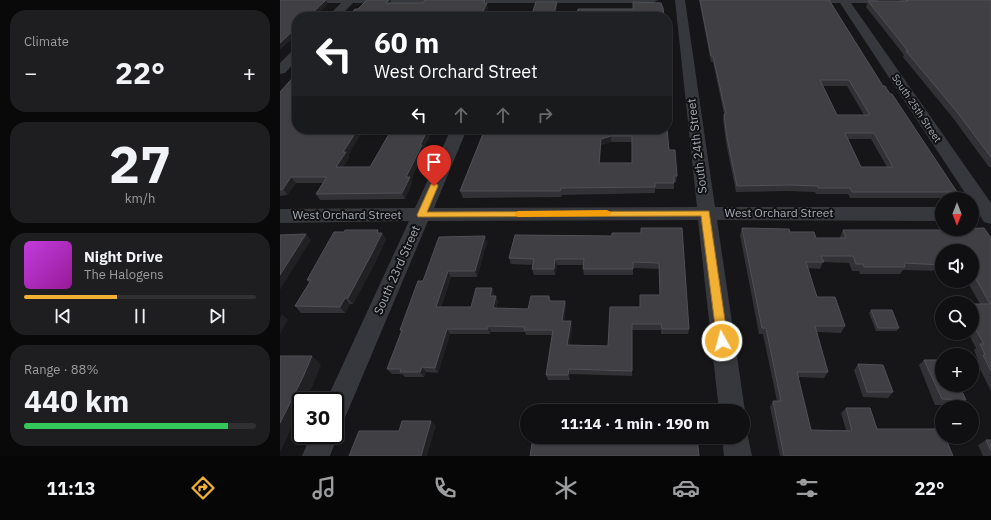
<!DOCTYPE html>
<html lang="en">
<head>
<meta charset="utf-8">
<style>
	body { margin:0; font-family:"IBM Plex Sans",sans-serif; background:#1e1e20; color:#f1f3f6; height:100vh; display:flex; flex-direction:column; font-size:15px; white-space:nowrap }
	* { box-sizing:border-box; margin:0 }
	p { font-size:13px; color:#9c9d9f }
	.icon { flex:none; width:22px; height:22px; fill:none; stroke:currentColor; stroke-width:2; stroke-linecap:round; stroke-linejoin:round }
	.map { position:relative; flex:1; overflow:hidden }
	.panel { display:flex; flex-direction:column; gap:10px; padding:10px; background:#09090a; width:280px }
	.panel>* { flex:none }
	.guide { position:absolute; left:12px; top:12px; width:380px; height:122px; border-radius:16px; box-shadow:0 1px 3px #0004,0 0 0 1px #303032; background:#202124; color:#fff; overflow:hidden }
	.needle { width:26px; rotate:180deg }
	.tools { position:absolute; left:655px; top:192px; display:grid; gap:8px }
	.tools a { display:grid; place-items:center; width:44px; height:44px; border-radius:50%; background:#101012; box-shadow:0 1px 3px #0004,0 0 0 1px #303032; font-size:20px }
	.speed { position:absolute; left:12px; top:392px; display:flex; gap:8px; font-size:20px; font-weight:700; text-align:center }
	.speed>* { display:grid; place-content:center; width:52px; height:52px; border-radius:50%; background:#101012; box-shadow:0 1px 3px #0004,0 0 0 1px #303032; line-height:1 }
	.speed .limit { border:2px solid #111; border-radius:6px; background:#fff; color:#111 }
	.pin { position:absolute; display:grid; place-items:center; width:34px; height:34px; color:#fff; margin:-41px -17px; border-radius:50% 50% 50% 0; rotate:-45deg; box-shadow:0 0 4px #0007 }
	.pin .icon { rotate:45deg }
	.me { position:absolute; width:44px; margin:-22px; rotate:353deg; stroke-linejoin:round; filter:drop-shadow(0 0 3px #0008) }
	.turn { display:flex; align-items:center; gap:14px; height:84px; padding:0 16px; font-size:18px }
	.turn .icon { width:52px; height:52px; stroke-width:2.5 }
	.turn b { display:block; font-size:28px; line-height:34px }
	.lanes { display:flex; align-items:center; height:38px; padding:0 16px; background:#0003; justify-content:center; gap:20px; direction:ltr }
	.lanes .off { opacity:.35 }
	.big { font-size:30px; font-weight:700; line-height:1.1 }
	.panel .widget { flex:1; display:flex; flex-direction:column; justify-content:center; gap:6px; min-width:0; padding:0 14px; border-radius:16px; background:#1e1e20 }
	.panel .dial { align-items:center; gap:0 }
	.dial b { font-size:52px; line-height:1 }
	.song { display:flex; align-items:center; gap:12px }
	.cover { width:48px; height:48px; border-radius:6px; background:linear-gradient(135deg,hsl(290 70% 55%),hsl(300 70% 35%)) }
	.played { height:4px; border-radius:2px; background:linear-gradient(90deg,#f2b134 40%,#303032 40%) }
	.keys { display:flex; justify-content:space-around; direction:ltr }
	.heat { display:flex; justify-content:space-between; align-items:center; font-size:22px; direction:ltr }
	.charge { height:6px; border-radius:3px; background:linear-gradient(90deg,#34c759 88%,#303032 0) }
	.trip { position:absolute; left:240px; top:404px; width:230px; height:40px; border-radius:20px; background:#101012; box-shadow:0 1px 3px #0004,0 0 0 1px #303032; font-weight:700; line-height:40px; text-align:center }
	.dock { display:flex; height:64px; justify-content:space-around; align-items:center; background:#060607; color:#9c9d9f }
	.dock .icon { width:28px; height:28px }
	.dock .on { color:#f2b134 }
	.dock b { font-size:18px; color:#f1f3f6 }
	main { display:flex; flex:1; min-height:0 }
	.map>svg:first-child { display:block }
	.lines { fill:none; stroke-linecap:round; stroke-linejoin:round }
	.street { fill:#37383d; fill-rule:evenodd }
	.wall { fill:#323236; fill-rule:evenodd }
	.shaded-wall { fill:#212124 }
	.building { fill:#3f3f44; stroke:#4f5156; fill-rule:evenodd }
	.route { fill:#f2b134; stroke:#9d7322 }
	.slow { fill:#f59e0b }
	.labels { text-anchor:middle; stroke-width:4; stroke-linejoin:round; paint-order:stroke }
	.far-street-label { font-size:10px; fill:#a8adb8; stroke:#111113 }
	.street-label { font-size:12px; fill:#a8adb8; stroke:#111113 }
</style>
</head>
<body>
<main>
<section class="panel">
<div class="widget"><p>Climate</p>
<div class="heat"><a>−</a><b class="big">22°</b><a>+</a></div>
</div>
<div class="widget dial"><b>27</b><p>km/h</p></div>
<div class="widget">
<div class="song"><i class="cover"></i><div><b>Night Drive</b><p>The Halogens</p></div></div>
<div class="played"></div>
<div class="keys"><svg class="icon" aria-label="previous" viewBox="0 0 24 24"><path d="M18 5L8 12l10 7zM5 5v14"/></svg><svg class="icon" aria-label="pause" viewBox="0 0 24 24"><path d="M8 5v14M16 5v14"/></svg><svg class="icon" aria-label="next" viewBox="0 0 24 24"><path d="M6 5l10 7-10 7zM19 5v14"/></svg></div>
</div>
<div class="widget"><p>Range · 88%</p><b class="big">440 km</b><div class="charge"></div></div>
</section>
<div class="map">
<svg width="711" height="456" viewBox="0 0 711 456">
	<rect width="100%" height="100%" fill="#161618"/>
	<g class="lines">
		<path class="street" d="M0,0H378L373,3H73L59,17H47L61,3H0Z
			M395,0H405L435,207H662V221L437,220L465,411L463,415V411H439L418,220L148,221L64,420L55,424V401H46L129,221L0,223V209L135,208L171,129H187L154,208L417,207Z
			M537,0H599L594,3H571L711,203V224L704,222L692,203V199H689L560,3H542Z
			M17,49V60L5,73L0,74V63L13,50Z
			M55,427L58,435L50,456H22L31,435H55Z
			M463,427L468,437L472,456H444L442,437H463Z"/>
	</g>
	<path class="wall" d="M419,0H549L603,86L610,94L677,192L673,198H570L568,194H536L535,192L507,191L456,192L446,143L443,120L444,114L433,62H431ZM543,86H567L584,115H557ZM567,139H591L607,167H581Z
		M619,0H711V167H709L673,118L623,57L624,55L586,7L588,1H620Z
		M0,92L17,129H153L143,149L144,150L131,180L132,183L125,199L40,200L36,194L43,183H16L7,195L0,196ZM83,131H111L90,167H63L69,158L68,155Z
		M387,129L389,150L397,176L396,182H394V189H375V193L282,195L281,197L183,198L180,191L201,140ZM331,142H352V163H320L321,145Z
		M402,228L409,329L408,334H381V330H352V376L290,374V380H268L266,375L272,335H246L245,332H211L210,334H170L158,373L146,372L144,377H125L122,374H112L107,369L121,332L120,330L143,281L207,242L197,277H171L161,307H191L212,288L214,294V296L218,301L216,308L248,309L269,296L271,301H285L286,307L284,321L292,327L289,345L328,346L360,307L380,295L379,269L353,268V275H304L303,269L304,265H277L275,275H254L252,269L253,265L231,264L229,258L332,236L361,233Z
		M462,228L510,232L536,238H560V237L563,230H675L676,229H692L711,238V391L696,361L698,360L694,350L696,348L688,333H692V304H700L687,281H692V251H662V271L623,270L620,274H580L579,271H572L569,263L543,262L540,269L528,268L537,297L565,326L561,333L537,332L548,372L544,378L518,377L531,430H566L561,413L566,408L597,429L673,456H500L490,407L493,401H497L483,334H479L460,235Z
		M99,233H102L106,239L95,263L73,304H70L65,313H21L15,306L29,283L27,280Z
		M591,310L619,328L617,331H596L589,313Z
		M644,360L661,362L686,400L679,405H655L639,365Z
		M578,364L613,392L608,398L583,397L574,370Z
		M706,440H711V456H703L698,445Z"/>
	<path class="shaded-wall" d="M46,0L48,4L35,17H28Z
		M109,0H110L112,4L106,3Z
		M205,0L207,4V3L208,8L204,17H202L201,15L204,3Z
		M277,2V8L275,17H273Z
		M17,27V34L0,50V43Z
		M78,129H82L83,131L68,155L69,158L59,173L56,167L63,152Z
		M148,129H153L143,149L144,150L131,180L132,183L125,199L122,193L126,177L140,145Z
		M331,136V142L321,145L319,169V163L321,139Z
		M11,177L16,183L7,195L3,189Z
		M98,230L101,235L102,233L106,239L95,263L73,304L68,298Z
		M26,234L31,240L0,290V275Z
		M205,236L207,242L197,277L195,271Z
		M275,259L277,265L275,275L274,269Z
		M168,271L171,277L159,312L156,307Z
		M212,288L214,294L212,301L210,296Z
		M216,296L218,301L215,314L213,308Z
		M65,298L70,304L65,313L60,307Z
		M285,301L286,307L283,327L282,321Z
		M2,314L8,320L0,334V318Z
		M291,321L292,327L289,350L287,345Z
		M208,326L211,332L210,334L208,329Z
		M167,329L170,334L158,373L155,368Z
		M32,356L41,365L33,385L25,401H21V409L0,452V423Z
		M142,367L146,372L144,377L140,372Z
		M289,369L290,374V380L288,375Z
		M151,421L156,426L147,456H141Z"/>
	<path class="building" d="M0,0H46L28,17H17V27L0,43Z
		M87,0H109L106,3H143L145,0H205L204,3H207L201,15H203L202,17H68L75,9H78Z
		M420,0H549L603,86H605L610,94H612L677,192H572L570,188H538V186L509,185L457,186L447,137L444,114H446L433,56H431ZM540,80H569L590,115H557ZM565,133H594L613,167H581Z
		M626,0H711V157L677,112L626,51H628L588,1H628Z
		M256,2H277L273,17H251Z
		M353,2L381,3L383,8L384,17H296L298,9H353Z
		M17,73V129H78L63,152H66L56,167H90L112,129H148L140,145H142L126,177H130L122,193L36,194L47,177H11L3,189L0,190V92Z
		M205,129H387L389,150H395L397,176H394V183H375V187L281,188L280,191H180ZM331,136H352V163H319L321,139Z
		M361,228H402L409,329H382L381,324H352V371L289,369L288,375H266L273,330H244L245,327L208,326V329H167L155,368L142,367L140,372H120L121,369H107L122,330H120L138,281H143L159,237L205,236L195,271H168L156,307H191L196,288H212L210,296H216L213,308L248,309L251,296H269V301H285L282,321H291L287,345L328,346L330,307H360V295H380L379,263L353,262V269H303L304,259H275L274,269H252L254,259L229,258L235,235L332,236V233H361Z
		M462,228L509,229L510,232H534L536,238H566L563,230H678L677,229L704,228L711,238V371L703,355H705L700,344H704L692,323V304H710L692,272V251H662V265L624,263L625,267H584L583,264H576L573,256H541L544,262H526L537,297H555L565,326H535L548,372H517L531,430L572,431L566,408H590L597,429H662V437H665L673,456H504L493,401H501L486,328H482Z
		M65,230H98L97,233H102L90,257L68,298H65L60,307L15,306L31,280H27L54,232H64Z
		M26,234L0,275V235Z
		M591,310H612L619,328H598Z
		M0,356H32L23,377L0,423Z
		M644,360H660L661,362H662V385H679L686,400L662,399Z
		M578,364L603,365L613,392H587Z
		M122,421H151L141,456H69L79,431H119Z
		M253,437H417L419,456H250Z
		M706,440H711V451Z"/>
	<path class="route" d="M151,184H157L158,186L147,212L429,211L448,341L446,345L442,346L438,345L437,341L421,216L138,217L137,215Z"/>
	<path class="slow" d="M327,210L332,213L327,216L238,217L234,214L238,211Z"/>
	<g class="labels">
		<g class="far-street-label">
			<text transform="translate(637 108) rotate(56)" y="4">South 25th Street</text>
		</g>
		<g class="street-label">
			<text transform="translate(417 146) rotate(-97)" y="4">South 24th Street</text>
			<text x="499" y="217">West Orchard Street</text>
			<text x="67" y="219">West Orchard Street</text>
			<text transform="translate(117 270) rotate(-66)" y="4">South 23rd Street</text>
		</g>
	</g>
</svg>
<div class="tools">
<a><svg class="needle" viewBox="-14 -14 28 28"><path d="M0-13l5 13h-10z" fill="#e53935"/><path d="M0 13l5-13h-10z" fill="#9c9d9f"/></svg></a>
<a><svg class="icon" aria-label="sound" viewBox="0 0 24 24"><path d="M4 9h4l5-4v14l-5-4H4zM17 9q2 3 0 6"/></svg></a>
<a><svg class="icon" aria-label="search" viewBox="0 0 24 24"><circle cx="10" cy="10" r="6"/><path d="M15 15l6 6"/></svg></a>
<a>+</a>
<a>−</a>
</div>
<div class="speed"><div class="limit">30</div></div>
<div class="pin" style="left:154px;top:186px;background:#d93025"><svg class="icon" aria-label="arrive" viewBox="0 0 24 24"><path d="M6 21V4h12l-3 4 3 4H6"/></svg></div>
<svg class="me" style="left:442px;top:341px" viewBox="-20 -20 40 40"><circle r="17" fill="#f2b134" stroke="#fff" stroke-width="3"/><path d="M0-11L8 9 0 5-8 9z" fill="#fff"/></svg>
<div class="trip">11:14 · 1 min · 190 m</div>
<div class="guide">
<div class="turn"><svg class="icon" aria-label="left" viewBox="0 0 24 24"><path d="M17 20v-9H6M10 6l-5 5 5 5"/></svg><div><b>60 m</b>West Orchard Street</div></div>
<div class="lanes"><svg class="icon" aria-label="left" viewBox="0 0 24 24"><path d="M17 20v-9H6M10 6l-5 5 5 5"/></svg><svg class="icon off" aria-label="ahead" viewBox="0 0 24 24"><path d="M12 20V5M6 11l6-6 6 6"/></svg><svg class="icon off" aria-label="ahead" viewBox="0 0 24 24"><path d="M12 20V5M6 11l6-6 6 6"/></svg><svg class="icon off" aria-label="right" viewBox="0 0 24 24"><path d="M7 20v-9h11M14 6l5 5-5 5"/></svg></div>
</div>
</div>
</main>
<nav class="dock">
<b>11:13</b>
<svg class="icon on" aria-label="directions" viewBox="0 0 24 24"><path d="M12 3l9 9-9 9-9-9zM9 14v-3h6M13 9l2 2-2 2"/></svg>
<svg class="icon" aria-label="music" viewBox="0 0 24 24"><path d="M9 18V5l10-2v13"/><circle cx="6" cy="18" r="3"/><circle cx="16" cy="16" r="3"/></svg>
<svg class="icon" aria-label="phone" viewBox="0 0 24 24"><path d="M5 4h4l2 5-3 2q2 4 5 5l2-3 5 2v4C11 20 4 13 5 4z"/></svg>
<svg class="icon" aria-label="climate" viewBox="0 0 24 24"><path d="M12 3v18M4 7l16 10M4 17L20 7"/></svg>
<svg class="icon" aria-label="car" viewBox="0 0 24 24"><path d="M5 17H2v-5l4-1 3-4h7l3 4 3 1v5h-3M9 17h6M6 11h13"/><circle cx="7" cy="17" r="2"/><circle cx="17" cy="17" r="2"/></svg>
<svg class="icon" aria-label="filters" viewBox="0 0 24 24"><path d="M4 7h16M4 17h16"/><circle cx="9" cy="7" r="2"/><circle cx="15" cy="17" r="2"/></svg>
<b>22°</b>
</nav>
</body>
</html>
